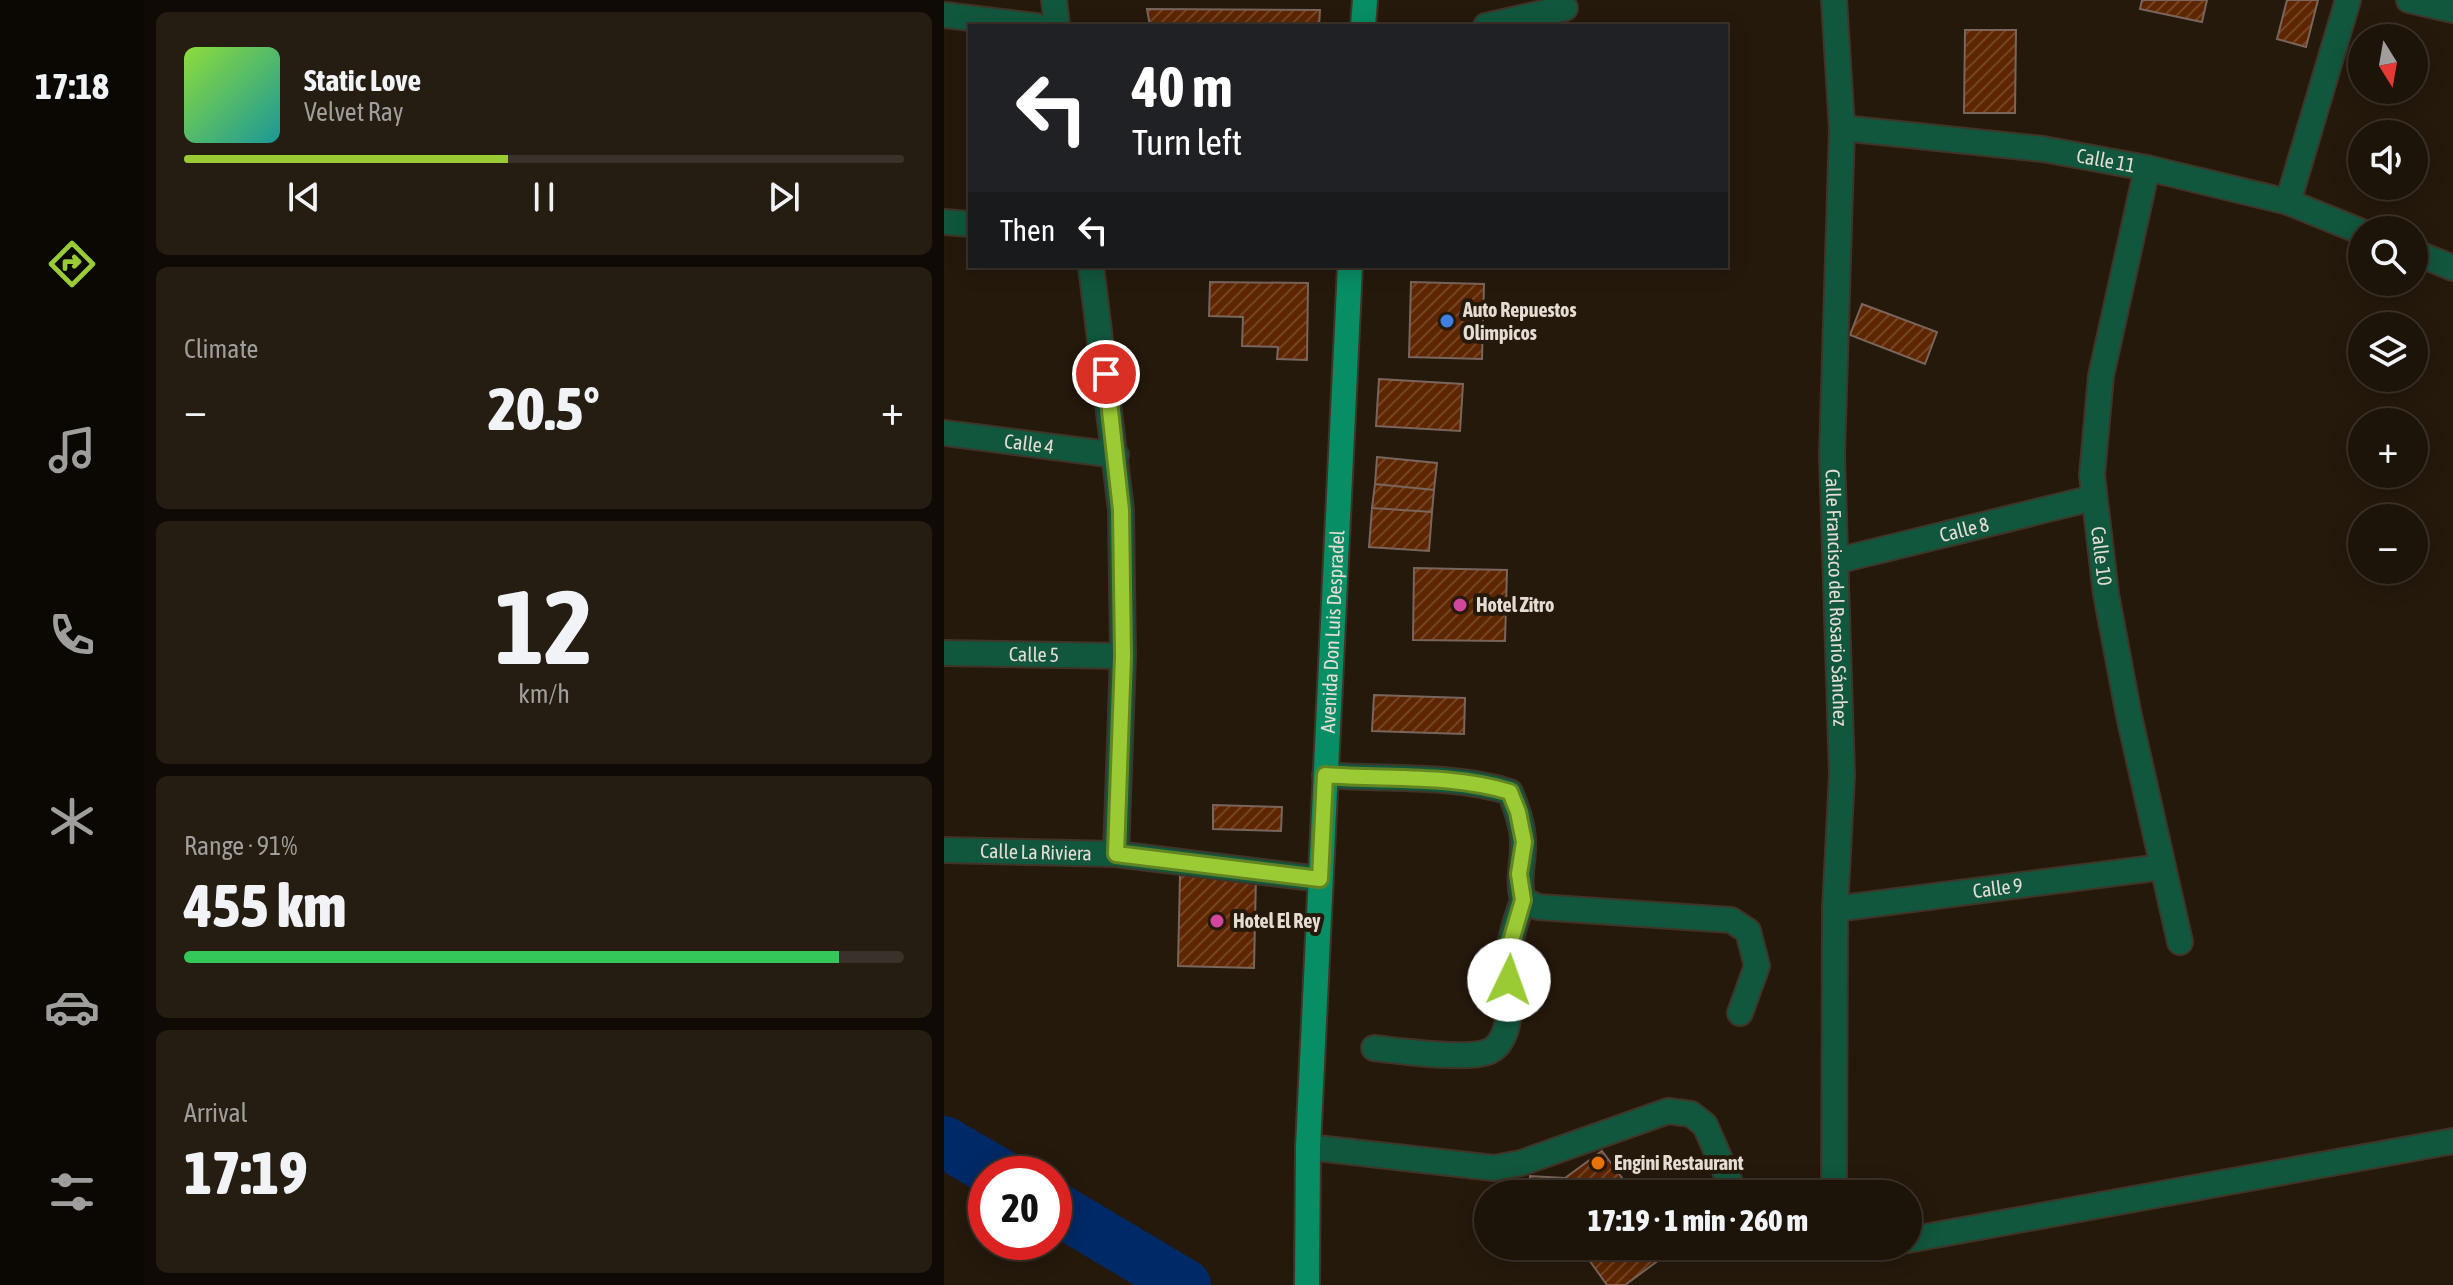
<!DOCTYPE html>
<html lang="en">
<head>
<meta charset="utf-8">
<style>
	body { margin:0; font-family:"Asap Condensed",sans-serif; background:#251c12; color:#f1f3f6; height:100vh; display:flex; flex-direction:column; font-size:30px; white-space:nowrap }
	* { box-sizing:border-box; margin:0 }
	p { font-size:26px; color:#a09e9c }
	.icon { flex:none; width:44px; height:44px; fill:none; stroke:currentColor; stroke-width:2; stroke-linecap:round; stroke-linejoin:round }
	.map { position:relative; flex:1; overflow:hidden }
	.panel { display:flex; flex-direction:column; gap:12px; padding:12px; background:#0f0a05; width:800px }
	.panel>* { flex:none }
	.banner { position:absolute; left:24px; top:24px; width:760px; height:244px; border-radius:0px; box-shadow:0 4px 20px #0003,0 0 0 2px #3a322a; background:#202124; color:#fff; overflow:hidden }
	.needle { width:52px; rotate:169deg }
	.fabs { position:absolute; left:1404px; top:24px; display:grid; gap:16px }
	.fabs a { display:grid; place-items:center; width:80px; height:80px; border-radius:50%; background:#1c1309; box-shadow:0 4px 20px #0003,0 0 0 2px #3a322a; font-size:40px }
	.speed { position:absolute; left:24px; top:1156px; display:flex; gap:16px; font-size:40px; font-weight:700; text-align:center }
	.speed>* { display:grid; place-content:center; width:104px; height:104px; border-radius:50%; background:#1c1309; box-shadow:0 4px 20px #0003,0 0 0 2px #3a322a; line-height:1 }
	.speed .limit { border:12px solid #d22; background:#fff; color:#111 }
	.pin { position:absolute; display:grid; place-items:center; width:68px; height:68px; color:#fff; margin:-34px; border:4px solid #fff; border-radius:50%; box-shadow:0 2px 8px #0007 }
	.me { position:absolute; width:88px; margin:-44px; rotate:3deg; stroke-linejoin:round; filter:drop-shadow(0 0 6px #0008) }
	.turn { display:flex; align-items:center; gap:28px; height:168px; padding:0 32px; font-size:36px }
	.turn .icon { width:104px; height:104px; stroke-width:2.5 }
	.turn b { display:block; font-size:56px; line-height:68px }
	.then { display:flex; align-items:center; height:76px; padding:0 32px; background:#0003; gap:16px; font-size:30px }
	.big { font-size:60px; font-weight:800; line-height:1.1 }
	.panel .tile { flex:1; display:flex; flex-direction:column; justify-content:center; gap:12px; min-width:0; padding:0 28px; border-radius:12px; background:#251c12 }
	.panel .dial { align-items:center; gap:0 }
	.dial b { font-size:104px; line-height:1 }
	.song { display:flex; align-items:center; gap:24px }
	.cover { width:96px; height:96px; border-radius:12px; background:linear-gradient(135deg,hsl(90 70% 55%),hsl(180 70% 35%)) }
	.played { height:8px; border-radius:4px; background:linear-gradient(90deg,#9acb35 45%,#3a322a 45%) }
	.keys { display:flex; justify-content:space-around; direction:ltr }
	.heat { display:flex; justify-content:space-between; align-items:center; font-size:44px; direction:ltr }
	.charge { height:12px; border-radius:6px; background:linear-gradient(90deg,#34c759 91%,#3a322a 0) }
	.trip { position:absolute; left:530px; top:1180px; width:448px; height:80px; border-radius:40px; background:#1c1309; box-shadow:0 4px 20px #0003,0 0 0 2px #3a322a; font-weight:800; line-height:80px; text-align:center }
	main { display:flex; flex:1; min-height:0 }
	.menu { display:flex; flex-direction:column; width:144px; justify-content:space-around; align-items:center; background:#0b0804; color:#a09e9c }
	.menu .icon { width:56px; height:56px }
	.menu .selected { color:#9acb35 }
	.menu b { font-size:36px; color:#f1f3f6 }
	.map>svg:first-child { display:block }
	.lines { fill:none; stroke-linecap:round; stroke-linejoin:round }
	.river { stroke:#002967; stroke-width:52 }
	.building { fill:url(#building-hatch); stroke:#79655b; stroke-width:2 }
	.minor-casing { stroke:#403428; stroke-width:28 }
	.major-casing { stroke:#403428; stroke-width:28 }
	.minor { stroke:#11573e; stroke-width:24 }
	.major { stroke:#088e65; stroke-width:24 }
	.route-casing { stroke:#648422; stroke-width:20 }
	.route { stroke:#9acb35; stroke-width:14 }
	.shop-dot { fill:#3f7fe0; stroke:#25190c; stroke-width:3 }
	.hotel-dot { fill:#d1479c; stroke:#25190c; stroke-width:3 }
	.food-dot { fill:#e8710a; stroke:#25190c; stroke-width:3 }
	.labels { text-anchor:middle; stroke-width:8; stroke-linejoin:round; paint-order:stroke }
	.street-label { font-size:20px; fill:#e5dcd4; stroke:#25190c }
	.poi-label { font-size:20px; font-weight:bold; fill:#e5dcd4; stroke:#25190c; text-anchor:start }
</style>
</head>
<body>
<main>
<nav class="menu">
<b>17:18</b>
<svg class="icon selected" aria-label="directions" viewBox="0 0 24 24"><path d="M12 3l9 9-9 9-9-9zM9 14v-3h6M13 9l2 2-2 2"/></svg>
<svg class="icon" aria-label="music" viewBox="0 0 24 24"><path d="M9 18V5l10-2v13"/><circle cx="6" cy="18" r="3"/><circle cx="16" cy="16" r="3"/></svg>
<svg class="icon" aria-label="phone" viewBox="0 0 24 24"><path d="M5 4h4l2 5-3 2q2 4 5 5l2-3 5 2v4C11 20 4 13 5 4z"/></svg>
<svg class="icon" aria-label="climate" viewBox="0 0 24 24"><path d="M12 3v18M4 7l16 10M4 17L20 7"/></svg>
<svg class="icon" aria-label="car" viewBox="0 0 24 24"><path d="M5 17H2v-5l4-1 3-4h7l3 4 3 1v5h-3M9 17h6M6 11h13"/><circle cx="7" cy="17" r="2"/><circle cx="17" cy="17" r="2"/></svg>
<svg class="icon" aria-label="filters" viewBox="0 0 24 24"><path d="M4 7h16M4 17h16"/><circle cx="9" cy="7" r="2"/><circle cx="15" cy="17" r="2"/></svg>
</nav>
<section class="panel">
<div class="tile">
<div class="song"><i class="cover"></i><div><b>Static Love</b><p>Velvet Ray</p></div></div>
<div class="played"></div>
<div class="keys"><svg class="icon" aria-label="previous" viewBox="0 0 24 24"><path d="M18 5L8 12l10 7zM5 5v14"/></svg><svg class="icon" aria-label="pause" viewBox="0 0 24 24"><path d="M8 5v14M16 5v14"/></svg><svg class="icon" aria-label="next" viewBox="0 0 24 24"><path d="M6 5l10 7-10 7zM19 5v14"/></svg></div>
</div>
<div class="tile"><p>Climate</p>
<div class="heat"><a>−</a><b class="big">20.5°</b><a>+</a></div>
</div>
<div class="tile dial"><b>12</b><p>km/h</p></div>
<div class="tile"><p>Range · 91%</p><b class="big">455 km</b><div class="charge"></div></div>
<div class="tile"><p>Arrival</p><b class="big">17:19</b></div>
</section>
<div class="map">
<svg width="1509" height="1285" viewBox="0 0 1509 1285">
	<defs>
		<pattern id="building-hatch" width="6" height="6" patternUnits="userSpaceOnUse" patternTransform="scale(2)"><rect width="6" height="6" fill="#5e2600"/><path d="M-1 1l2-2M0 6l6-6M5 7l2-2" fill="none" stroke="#754524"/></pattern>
	</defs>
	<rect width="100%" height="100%" fill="#25190c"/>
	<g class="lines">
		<path class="river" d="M0,1142L55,1174
			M110,1207L241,1285"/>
	</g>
	<path class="building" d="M1198,0H1263L1258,22L1196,9Z
		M1343,0H1374L1362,47L1333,39Z
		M203,9L376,10L375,26H206Z
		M1021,30H1072L1071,113H1020Z
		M266,282L364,283L363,360L333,359L334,347L298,346L299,317L265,316Z
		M467,282L540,284L538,359L465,357Z
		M918,304L993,332L981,364L906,335Z
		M435,379L519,384L516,431L432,426Z
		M433,457L493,463L490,490L431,484Z
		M431,484L490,490L488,512L428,508Z
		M428,508L488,512L485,551L425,547Z
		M470,568L563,570L561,641L469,640Z
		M430,695L521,698L520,734L428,731Z
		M269,805L338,807L337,831L269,829Z
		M236,875L312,876L310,968L234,966Z
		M658,1151L690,1194H585L586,1176L621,1178Z
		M635,1246H728L730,1249L681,1285H663Z"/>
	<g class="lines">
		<g class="minor-casing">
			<g id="minor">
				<path d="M110,0L113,26"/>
				<path id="s1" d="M890,0L898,128L888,455L898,775L891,909L890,1194"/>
				<path d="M1465,0L1509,10"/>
				<path d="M0,15L92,26"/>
				<path d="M542,26L621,8"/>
				<path id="s2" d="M898,128L1099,149L1203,168L1344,202L1418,232"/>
				<path id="s3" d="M1203,168L1157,376L1148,475L1162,594L1185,716L1236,942"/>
				<path d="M1344,202L1404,0"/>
				<path d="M0,222L26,224"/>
				<path d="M1470,252L1509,268"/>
				<path d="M147,266L177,510L179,656L172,854"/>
				<path id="s4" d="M0,433L172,455"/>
				<path id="s5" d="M892,561L1149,498"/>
				<path id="s6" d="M0,653L179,656"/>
				<path d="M381,775C442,780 508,774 566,792C572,807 579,825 579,842C580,862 573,879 579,900L594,907L787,920L804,931L813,966L796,1013"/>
				<path id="s7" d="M0,850L172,854L376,879"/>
				<path id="s8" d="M891,909L1218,867"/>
				<path d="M430,1048C456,1051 524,1061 546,1051C576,1035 562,970 567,941C569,927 575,913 579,900"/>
				<path d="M364,1147L550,1168L577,1163L724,1111L747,1114L761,1125L791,1194"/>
				<path d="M964,1240L1509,1141"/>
				<path d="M905,1246H929"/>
			</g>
		</g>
		<g class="major-casing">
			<g id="major">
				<path d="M419,26L421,0"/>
				<path id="s9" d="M363,1285L364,1147L406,266"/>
			</g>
		</g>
		<use href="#minor" class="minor"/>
		<use href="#major" class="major"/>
	</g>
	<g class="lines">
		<g class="route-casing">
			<path id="route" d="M162,374L177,510L179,656L172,854L376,879L381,775C442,780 507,774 566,792L574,812L580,842L575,874L579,900L567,941L565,980"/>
		</g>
		<use href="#route" class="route"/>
	</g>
	<circle class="shop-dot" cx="503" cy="321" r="8"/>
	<g class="hotel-dot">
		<circle cx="516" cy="605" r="8"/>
		<circle cx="273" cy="921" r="8"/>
	</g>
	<circle class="food-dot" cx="654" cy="1163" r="8"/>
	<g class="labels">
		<g class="street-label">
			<text dy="7" stroke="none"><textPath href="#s2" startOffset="266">Calle 11</textPath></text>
			<text dy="7" stroke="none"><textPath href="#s4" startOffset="86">Calle 4</textPath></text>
			<text dy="7" stroke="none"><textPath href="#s5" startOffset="132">Calle 8</textPath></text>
			<text dy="7" stroke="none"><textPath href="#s3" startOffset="394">Calle 10</textPath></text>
			<text dy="7" stroke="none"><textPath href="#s1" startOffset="598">Calle Francisco del Rosario Sánchez</textPath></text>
			<text dy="7" stroke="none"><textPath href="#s9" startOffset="654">Avenida Don Luis Despradel</textPath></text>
			<text dy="7" stroke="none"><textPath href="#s6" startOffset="90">Calle 5</textPath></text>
			<text dy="7" stroke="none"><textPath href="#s7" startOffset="92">Calle La Riviera</textPath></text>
			<text dy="7" stroke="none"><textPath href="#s8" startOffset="164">Calle 9</textPath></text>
		</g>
		<g class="poi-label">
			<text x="519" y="317">Auto Repuestos<tspan x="519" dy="23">Olimpicos</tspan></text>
			<text x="532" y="612">Hotel Zitro</text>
			<text x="289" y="928">Hotel El Rey</text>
			<text x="670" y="1170">Engini Restaurant</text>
		</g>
	</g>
</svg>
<div class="fabs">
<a><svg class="needle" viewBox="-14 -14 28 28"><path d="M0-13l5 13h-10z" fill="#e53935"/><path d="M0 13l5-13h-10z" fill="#a09e9c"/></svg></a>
<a><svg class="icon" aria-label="sound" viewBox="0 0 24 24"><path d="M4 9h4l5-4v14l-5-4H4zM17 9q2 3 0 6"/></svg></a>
<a><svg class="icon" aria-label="search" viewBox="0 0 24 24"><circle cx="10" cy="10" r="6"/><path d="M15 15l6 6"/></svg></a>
<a><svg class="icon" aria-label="layers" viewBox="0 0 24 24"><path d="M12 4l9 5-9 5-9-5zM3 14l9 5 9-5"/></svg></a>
<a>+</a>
<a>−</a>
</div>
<div class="speed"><div class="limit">20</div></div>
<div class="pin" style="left:162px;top:374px;background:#d93025"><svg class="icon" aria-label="arrive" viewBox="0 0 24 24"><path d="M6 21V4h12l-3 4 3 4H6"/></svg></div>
<svg class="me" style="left:565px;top:980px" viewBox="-20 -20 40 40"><circle r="19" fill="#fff"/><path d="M0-13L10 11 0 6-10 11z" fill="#9acb35"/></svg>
<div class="trip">17:19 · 1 min · 260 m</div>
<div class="banner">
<div class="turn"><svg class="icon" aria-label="left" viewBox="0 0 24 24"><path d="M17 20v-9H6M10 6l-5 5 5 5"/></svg><div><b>40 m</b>Turn left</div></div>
<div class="then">Then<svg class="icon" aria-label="left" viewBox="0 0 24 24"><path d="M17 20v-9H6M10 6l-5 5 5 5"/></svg></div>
</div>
</div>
</main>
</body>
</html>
